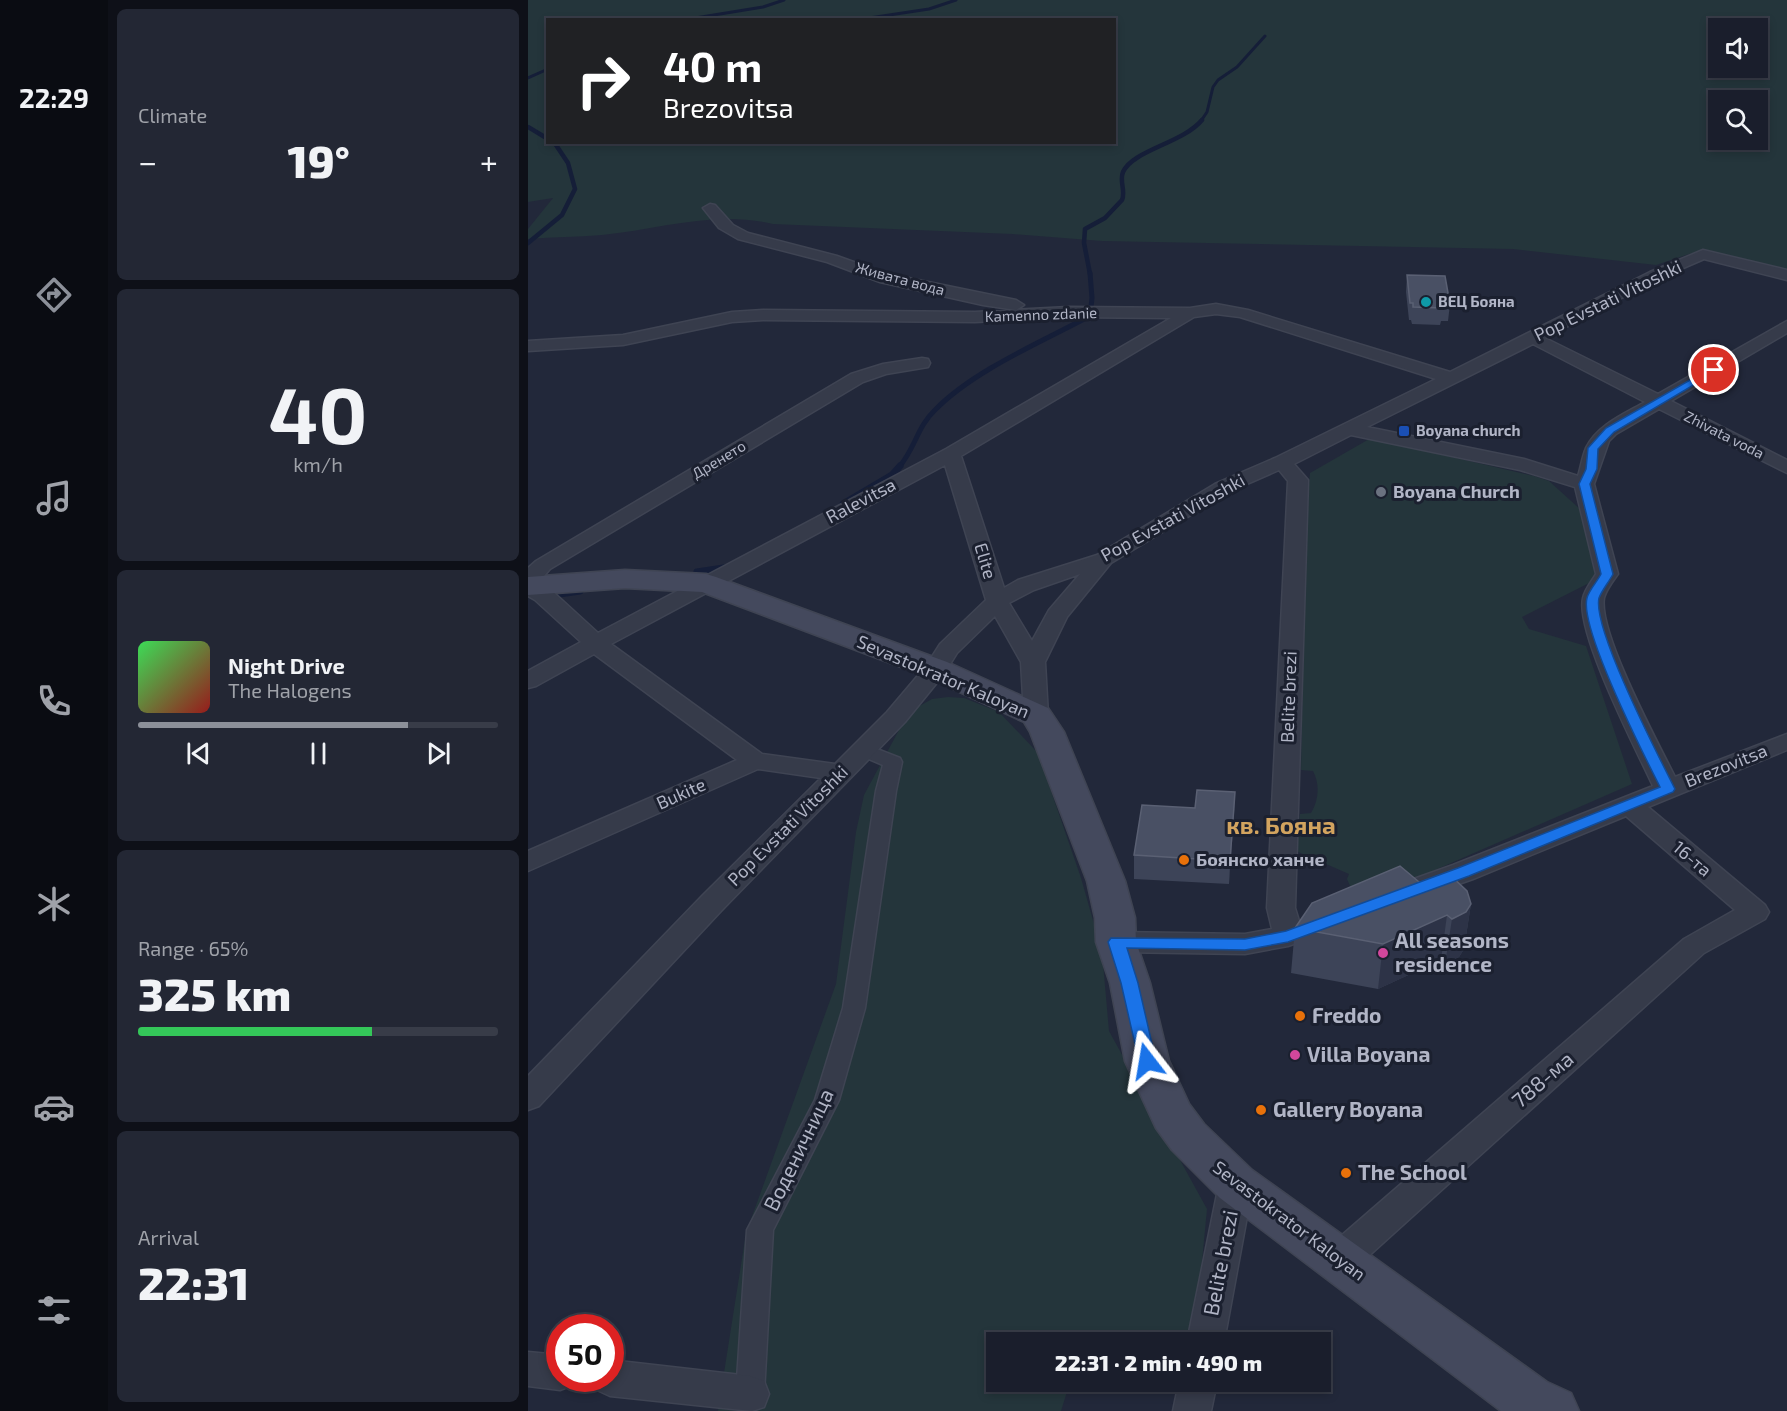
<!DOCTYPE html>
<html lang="en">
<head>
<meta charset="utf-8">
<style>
	body { margin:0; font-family:"Exo 2",sans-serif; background:#232734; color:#f1f3f6; height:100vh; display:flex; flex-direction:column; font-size:22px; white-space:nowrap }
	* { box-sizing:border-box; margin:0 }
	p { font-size:20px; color:#9fa2a9 }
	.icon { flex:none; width:33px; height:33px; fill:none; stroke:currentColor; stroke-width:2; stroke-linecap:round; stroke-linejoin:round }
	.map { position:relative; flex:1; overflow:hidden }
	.panel { display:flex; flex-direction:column; gap:9px; padding:9px; background:#0e1018; width:420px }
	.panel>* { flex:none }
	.hud { position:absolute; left:18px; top:18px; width:570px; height:126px; border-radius:0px; box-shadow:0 3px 9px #0003,0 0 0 2px #383c48; background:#202124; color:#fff; overflow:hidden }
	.fabs { position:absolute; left:1180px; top:18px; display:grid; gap:12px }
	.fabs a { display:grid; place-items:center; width:60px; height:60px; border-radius:0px; background:#1a1e2c; box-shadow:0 3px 9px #0003,0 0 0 2px #383c48; font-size:30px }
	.speed { position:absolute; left:18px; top:1314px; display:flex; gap:12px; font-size:30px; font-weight:700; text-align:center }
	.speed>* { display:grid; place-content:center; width:78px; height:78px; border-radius:50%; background:#1a1e2c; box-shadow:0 3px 9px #0003,0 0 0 2px #383c48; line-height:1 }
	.speed .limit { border:9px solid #d22; background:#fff; color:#111 }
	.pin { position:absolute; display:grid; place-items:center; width:51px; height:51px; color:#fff; margin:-26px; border:3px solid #fff; border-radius:50%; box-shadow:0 2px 6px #0007 }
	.me { position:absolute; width:66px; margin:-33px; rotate:346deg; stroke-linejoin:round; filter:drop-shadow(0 0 4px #0008) }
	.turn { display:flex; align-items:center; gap:21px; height:126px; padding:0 18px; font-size:27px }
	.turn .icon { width:78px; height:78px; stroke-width:2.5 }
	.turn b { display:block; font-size:42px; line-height:51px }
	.big { font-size:45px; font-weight:800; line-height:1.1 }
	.panel .widget { flex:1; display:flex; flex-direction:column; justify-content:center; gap:9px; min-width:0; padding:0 21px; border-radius:9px; background:#232734 }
	.panel .dial { align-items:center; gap:0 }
	.dial b { font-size:78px; line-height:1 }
	.song { display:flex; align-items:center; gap:18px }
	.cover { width:72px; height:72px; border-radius:9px; background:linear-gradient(135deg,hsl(130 70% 55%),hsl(0 70% 35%)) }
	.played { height:6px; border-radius:3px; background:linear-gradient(90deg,#8c9099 75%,#383c48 75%) }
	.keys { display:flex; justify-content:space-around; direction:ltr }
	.heat { display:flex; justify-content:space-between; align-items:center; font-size:33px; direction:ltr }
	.charge { height:9px; border-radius:4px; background:linear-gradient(90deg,#34c759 65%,#383c48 0) }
	.trip { position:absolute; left:458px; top:1332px; width:345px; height:60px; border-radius:0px; background:#1a1e2c; box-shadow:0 3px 9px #0003,0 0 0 2px #383c48; font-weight:800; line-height:60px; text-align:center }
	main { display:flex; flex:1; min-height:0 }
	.dock { display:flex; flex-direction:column; width:108px; justify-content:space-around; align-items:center; background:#0a0c12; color:#9fa2a9 }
	.dock .icon { width:42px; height:42px }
	.dock .active { color:#8c9099 }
	.dock b { font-size:27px; color:#f1f3f6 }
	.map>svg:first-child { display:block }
	.green { fill:#24353b; fill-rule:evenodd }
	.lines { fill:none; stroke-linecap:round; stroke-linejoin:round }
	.stream-far3 { stroke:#151e38; stroke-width:3 }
	.stream-far2 { stroke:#151e38; stroke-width:4.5 }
	.stream-far1 { stroke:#151e38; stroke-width:5 }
	.stream { stroke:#151e38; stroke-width:7 }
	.pedestrian-casing { stroke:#3f4453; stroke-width:3 }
	.minor-casing { stroke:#3f4453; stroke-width:3 }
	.secondary-casing { stroke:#3f4453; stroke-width:3 }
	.pedestrian { fill:#363b4a; fill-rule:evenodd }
	.minor { fill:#363b4a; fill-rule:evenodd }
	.secondary { fill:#44495d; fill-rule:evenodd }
	.wall { fill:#3d4458 }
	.shaded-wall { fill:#2d3347 }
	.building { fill:#495064; stroke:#5a6073; stroke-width:1.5 }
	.route { fill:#1a73e8; stroke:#114b97; stroke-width:1.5 }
	.culture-dot { fill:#0f9aa8; stroke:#1b202f; stroke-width:2 }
	.transit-dot { fill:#1a4fb4; stroke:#1b202f; stroke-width:2 }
	.worship-dot { fill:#6b7280; stroke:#1b202f; stroke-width:2 }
	.food-dot { fill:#e8710a; stroke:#1b202f; stroke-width:2 }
	.hotel-dot { fill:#d1479c; stroke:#1b202f; stroke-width:2 }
	.labels { text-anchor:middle; stroke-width:6; stroke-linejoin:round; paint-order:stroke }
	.far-street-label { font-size:15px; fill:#b1b5c6; stroke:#1b202f }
	.far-poi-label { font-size:15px; font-weight:bold; fill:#b1b5c6; stroke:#1b202f; text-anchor:start }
	.street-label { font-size:18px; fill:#b1b5c6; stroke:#1b202f }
	.poi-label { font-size:18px; font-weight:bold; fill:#b1b5c6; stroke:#1b202f; text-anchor:start }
	.near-poi-label { font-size:21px; font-weight:bold; fill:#b1b5c6; stroke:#1b202f; text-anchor:start }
	.near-street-label { font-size:21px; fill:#b1b5c6; stroke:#1b202f }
	.district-label { font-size:24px; font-weight:bold; fill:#d3a45f; stroke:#1b202f }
</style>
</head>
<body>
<main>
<nav class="dock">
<b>22:29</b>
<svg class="icon active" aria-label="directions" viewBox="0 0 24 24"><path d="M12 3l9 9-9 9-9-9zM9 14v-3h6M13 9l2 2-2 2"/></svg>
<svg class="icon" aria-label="music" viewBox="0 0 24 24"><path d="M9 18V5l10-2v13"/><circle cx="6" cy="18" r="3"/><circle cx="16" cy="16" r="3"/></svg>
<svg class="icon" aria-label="phone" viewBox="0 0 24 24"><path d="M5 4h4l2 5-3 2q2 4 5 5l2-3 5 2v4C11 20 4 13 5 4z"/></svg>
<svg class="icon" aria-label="climate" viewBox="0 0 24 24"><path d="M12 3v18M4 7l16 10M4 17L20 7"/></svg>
<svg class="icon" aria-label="car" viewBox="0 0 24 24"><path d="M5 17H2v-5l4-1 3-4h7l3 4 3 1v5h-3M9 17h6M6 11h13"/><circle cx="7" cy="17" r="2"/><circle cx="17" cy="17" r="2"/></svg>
<svg class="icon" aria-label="filters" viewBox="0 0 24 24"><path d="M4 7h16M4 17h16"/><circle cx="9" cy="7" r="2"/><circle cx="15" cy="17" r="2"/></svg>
</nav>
<section class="panel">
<div class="widget"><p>Climate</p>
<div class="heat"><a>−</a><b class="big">19°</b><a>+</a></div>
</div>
<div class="widget dial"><b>40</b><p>km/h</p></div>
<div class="widget">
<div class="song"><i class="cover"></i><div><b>Night Drive</b><p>The Halogens</p></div></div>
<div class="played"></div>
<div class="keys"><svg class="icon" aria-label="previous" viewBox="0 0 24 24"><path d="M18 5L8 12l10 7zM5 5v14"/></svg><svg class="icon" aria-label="pause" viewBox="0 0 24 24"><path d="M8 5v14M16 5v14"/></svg><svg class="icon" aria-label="next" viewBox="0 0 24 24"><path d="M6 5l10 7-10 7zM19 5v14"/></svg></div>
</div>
<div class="widget"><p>Range · 65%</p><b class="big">325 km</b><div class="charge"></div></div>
<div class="widget"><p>Arrival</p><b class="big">22:31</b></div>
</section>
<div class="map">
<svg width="1259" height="1411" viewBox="0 0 1259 1411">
	<rect width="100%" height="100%" fill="#22283a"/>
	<path class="green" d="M0,0H1259V273L1184,254L1164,253L1128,265L985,249L574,241L484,234L245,224C186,210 133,229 74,235C50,237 25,237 0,239V229L25,198L0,202ZM20,20H586V142H20ZM1191,28H1230V68H1191ZM1191,100H1230V140H1191Z
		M843,438L1006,476L1021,481L1053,510L1071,578L994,617L1001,629L1058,646L1104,784L882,881L828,899L819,879L821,874L768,851L772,814L783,813C791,800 792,784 785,771L773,770L778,516L782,473Z
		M420,697L436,698L471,712L510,753L553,878L574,952L581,1031L679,1209L668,1324L660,1342H468V1382H542L533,1411H190L218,1233L308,984L328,832L336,795L371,730L388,708L404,699Z"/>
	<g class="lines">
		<path class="stream-far3" d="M155,20L235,7L256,0
			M328,20L401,9L428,0
			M0,78L20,69
			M673,121L679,112L685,87L690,80L709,67L737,36"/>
		<path class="stream-far2" d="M0,127L20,139
			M0,243L34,215L47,189L40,163L26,142
			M562,274L556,243L557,229L577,218L594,200C598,191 591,181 595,172C605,150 655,143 674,120"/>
		<path class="stream-far1" d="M562,273L564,298L563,307
			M371,467C387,449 389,427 407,410C445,371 511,343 560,317"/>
		<path class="stream" d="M315,504L364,475L372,466
			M169,572L202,567
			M31,594L52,591"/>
		<g class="pedestrian-casing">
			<path id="pedestrian" d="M336,744L372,758L374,762L368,791L337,1008L311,1100L245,1230L236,1394L232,1403L222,1407L212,1403L208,1394L219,1230L287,1100L315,1008L348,791L355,765L329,754L327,750L329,746Z"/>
		</g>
		<g class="minor-casing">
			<path id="minor" d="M182,204L187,205L205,225L220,233L309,256L356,273L488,300L496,305L488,310L455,305L352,282L299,262L210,239L191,228L175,208Z
				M1175,250L1259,270V280L1176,259L1132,278L1017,338L1130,394L1259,321V333L1143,401L1259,460V473L1131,409L1088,434L1081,441L1066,484L1090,574C1085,581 1078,590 1076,598C1070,632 1130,743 1147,777L1259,734V750L1120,807L1237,905L1241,912L1237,919L1176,953L824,1271L811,1275L798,1271L793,1260L798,1249L1156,939L1207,910L1098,816L945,879L865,907L855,904L851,897L855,890L925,865L1125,786C1109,751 1047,632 1055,598C1057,589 1064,581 1068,574L1047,487L992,470L823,435L766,464L780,480L767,908L771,921L796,913L806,916L810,923L806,930L760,946L717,954L588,952L578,949L574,942L578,935L588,932L717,934L744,929L739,908L760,481L751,470L701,492L583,563L539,617L517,662L520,715L517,720L508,722L499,720L496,715L493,662L467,616L429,653L416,674L377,722L194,910L11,1106L0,1110V1076L174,896L293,778L230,769L0,871V851L209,760L66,654L8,686L0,688V671L53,642L7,600L0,596V568L8,561L323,374L355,364L394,358L400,359L402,363L400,367L358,374L335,382L22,569L9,584L23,590L70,633L418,449L643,318L541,317L447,322L235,320L204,322L95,345L0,351V341L95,335L204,312L235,310L447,312L541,307L662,308L688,304L720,310L922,372L1122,272ZM688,314L712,317L908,379L747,458L687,484L569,555L490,580L476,588L433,456L666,317ZM1005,344L1117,402C1096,414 1069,425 1058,448C1054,457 1053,467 1050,476L996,459L839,427ZM417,465L458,600L412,644L398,666L359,712L307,764L234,754L83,644ZM552,574L521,610L504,641L481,603L506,590Z
				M708,1170L720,1174L725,1184L696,1342H659L691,1184L696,1174Z
				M0,1352L32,1355V1378H48L45,1385L32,1390L0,1386Z
				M82,1360L222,1376L236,1381L241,1394L236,1407L224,1411L82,1396L69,1390L63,1378H82Z
				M651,1382H689L683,1411H645Z"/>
		</g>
		<g class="secondary-casing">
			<path id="secondary" d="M97,570L178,574L188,577L419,662L520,708L536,732L597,881L607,918L608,942L622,983L641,1061L661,1104L676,1124L724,1170L1019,1382L1043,1393L1051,1411H973L692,1198L644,1150L628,1128L597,1061L582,983L568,942L567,918L559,881L502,732L496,722L397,676L174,592L97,588L0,595V577Z"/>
		</g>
		<use href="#pedestrian" class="pedestrian"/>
		<use href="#minor" class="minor"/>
		<use href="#secondary" class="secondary"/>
	</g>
	<path class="wall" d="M879,275L922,304L920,321H913L912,325L884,324L883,320H881L878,292Z
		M707,792L706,815L701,884L606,879V855L667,808Z
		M897,887L943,904L936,949L931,957L917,964L913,960L850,989L763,973L767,928Z"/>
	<path class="shaded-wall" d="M707,792L706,815L701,884L702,861Z
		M943,904L936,949L931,957L917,964L924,919Z
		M919,915L913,960L850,989L855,944Z"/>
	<path class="building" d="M879,275L917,276L922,304H914V308L885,307V303H882Z
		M669,790L707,792L702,861L606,855L614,805L667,808Z
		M872,866L897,887L923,876L939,891L943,904L938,912L924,919L919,915L855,944L767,928L784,903Z"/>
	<path class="route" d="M1183,368L1191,370L1086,432L1070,449L1069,469L1062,484L1085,574C1081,582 1074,590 1071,598C1064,628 1131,757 1147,789L1145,792L941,876L760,942L717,950L599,948L610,983L628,1061L625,1066L619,1068L612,1066L593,983L580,942L583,938L717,939L758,931L930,868L1132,787C1116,755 1051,628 1059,598C1061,590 1069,582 1073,574L1051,484L1058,469L1060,448L1078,428Z"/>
	<circle class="culture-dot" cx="898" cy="302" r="6"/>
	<rect class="transit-dot" x="870" y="425" width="12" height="12" rx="3"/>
	<circle class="worship-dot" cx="853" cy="492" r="6"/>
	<g class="food-dot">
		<circle cx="656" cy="860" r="6"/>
		<circle cx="772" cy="1016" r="6"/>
		<circle cx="733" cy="1110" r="6"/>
		<circle cx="818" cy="1173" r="6"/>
	</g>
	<g class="hotel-dot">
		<circle cx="855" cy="953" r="6"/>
		<circle cx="767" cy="1055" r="6"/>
	</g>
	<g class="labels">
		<g class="far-street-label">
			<text transform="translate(372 279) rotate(15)" y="5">Живата вода</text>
			<text transform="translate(513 315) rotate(-2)" y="5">Kamenno zdanie</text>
			<text transform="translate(1196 435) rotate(27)" y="5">Zhivata voda</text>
			<text transform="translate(191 460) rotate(-31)" y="5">Дренето</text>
		</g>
		<g class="far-poi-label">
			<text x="910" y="307">ВЕЦ Бояна</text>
			<text x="888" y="436">Boyana church</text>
		</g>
		<g class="street-label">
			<text transform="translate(1080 301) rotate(-26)" y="6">Pop Evstati Vitoshki</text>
			<text transform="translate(333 501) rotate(-28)" y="6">Ralevitsa</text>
			<text transform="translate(645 518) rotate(-29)" y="6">Pop Evstati Vitoshki</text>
			<text transform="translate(457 561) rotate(73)" y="6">Elite</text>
			<text transform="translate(415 677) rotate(23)" y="6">Sevastokrator Kaloyan</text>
			<text transform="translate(761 697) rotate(-88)" y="6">Belite brezi</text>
			<text transform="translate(1198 766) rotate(-22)" y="6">Brezovitsa</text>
			<text transform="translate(153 794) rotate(-24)" y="6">Bukite</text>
			<text transform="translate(260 826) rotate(-45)" y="6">Pop Evstati Vitoshki</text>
			<text transform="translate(1164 859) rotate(40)" y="6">16-та</text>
			<text transform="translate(761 1221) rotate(37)" y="6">Sevastokrator Kaloyan</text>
		</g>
		<g class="poi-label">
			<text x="865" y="498">Boyana Church</text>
			<text x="668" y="866">Боянско ханче</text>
		</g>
		<g class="near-poi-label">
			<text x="867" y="948">All seasons<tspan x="867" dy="24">residence</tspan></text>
			<text x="784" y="1023">Freddo</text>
			<text x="779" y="1062">Villa Boyana</text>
			<text x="745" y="1117">Gallery Boyana</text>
			<text x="830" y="1180">The School</text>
		</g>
		<g class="near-street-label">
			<text transform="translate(1015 1080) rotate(-41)" y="7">788-ма</text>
			<text transform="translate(271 1150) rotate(-64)" y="7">Воденичница</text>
			<text transform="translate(693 1263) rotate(-79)" y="7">Belite brezi</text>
		</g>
		<g class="district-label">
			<text x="753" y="834">кв. Бояна</text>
		</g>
	</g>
</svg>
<div class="fabs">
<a><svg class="icon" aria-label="sound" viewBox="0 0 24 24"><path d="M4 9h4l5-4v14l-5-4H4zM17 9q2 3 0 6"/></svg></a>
<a><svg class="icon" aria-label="search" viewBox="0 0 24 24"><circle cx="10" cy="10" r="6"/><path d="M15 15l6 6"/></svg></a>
</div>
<div class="speed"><div class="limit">50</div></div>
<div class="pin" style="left:1186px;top:370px;background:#d93025"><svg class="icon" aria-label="arrive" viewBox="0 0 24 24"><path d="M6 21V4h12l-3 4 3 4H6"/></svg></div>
<svg class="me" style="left:619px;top:1061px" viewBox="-20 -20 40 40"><path d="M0-17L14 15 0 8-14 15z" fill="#1a73e8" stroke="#fff" stroke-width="4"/></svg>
<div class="trip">22:31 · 2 min · 490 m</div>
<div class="hud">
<div class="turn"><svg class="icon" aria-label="right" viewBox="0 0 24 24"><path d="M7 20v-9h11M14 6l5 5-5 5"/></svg><div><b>40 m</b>Brezovitsa</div></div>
</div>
</div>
</main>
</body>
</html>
